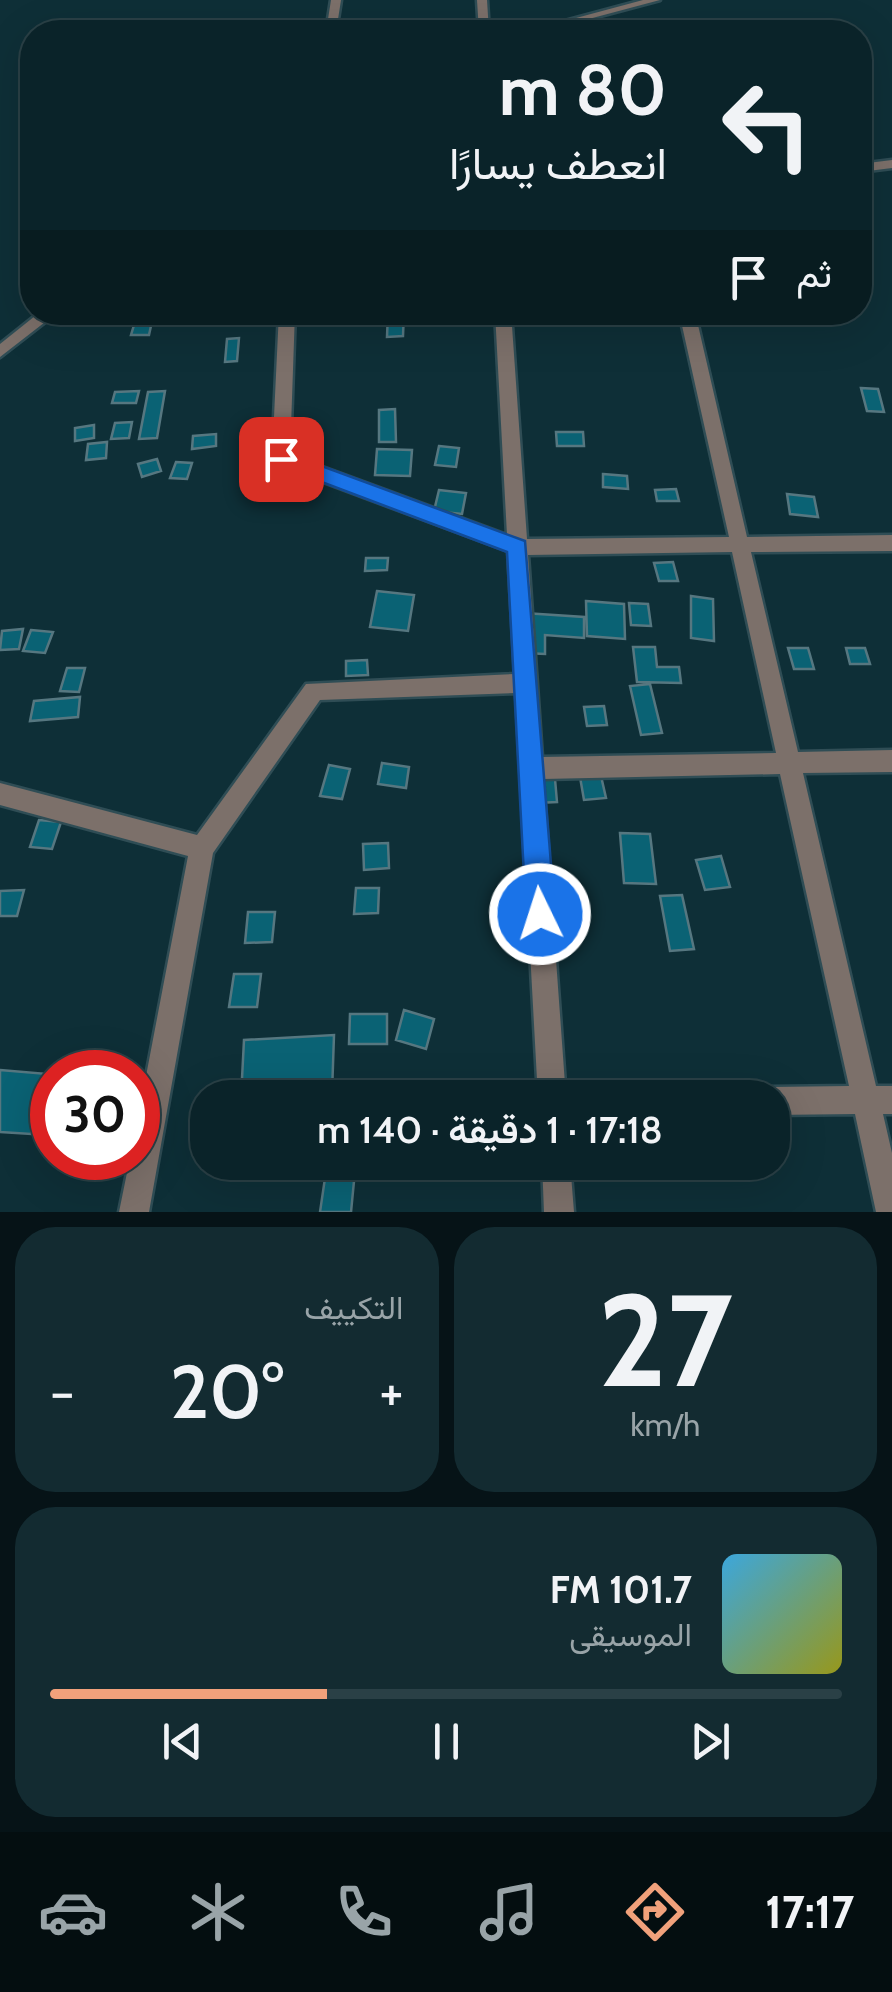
<!DOCTYPE html>
<html lang="ar">
<head>
<meta charset="utf-8">
<style>
	body { margin:0; font-family:Cabin,Vazirmatn,sans-serif; background:#132b31; color:#f1f3f6; direction:rtl; height:100vh; display:flex; flex-direction:column; font-size:38px; white-space:nowrap }
	* { box-sizing:border-box; margin:0 }
	p { font-size:32px; color:#99a4a8 }
	.icon { flex:none; width:55px; height:55px; fill:none; stroke:currentColor; stroke-width:2; stroke-linecap:round; stroke-linejoin:round }
	.map { position:relative; height:1212px; overflow:hidden; direction:ltr }
	.panel { display:flex; flex-direction:column; gap:15px; padding:15px; background:#061317; flex:1 }
	.panel>* { flex:none }
	.banner { position:absolute; left:20px; top:20px; width:852px; height:305px; border-radius:40px; box-shadow:0 10px 40px #0002,0 0 0 2px #2a4046; direction:rtl; background:#0a2329; color:#f1f3f6; overflow:hidden }
	.speed { position:absolute; left:30px; top:1050px; display:flex; gap:20px; font-size:50px; font-weight:700; text-align:center }
	.speed>* { display:grid; place-content:center; width:130px; height:130px; border-radius:50%; background:#0a2329; box-shadow:0 10px 40px #0002,0 0 0 2px #2a4046; line-height:1 }
	.speed .limit { border:15px solid #d22; background:#fff; color:#111 }
	.pin { position:absolute; display:grid; place-items:center; width:85px; height:85px; color:#fff; margin:-42px; border-radius:20px; box-shadow:0 5px 15px #0006 }
	.me { position:absolute; width:110px; margin:-55px; rotate:356deg; stroke-linejoin:round; filter:drop-shadow(0 0 8px #0008) }
	.turn { display:flex; align-items:center; gap:35px; height:210px; padding:0 40px; font-size:45px }
	.turn .icon { width:130px; height:130px; stroke-width:2.5 }
	.turn b { display:block; font-size:70px; line-height:85px }
	.then { display:flex; align-items:center; height:95px; padding:0 40px; background:#0003; gap:20px; font-size:38px }
	.big { font-size:75px; font-weight:600; line-height:1.1 }
	.panel .tile { flex:1; display:flex; flex-direction:column; justify-content:center; gap:15px; min-width:0; padding:0 35px; border-radius:40px; background:#132b31 }
	.panel .dial { align-items:center; gap:0 }
	.dial b { font-size:130px; line-height:1 }
	.song { display:flex; align-items:center; gap:30px }
	.cover { width:120px; height:120px; border-radius:15px; background:linear-gradient(135deg,hsl(200 70% 55%),hsl(60 70% 35%)) }
	.played { height:10px; border-radius:5px; background:linear-gradient(90deg,#f1a17b 35%,#2a4046 35%) }
	.keys { display:flex; justify-content:space-around; direction:ltr }
	.heat { display:flex; justify-content:space-between; align-items:center; font-size:55px; direction:ltr }
	.panel .tiles { flex:1; display:grid; gap:15px; grid-template-columns:1fr 1fr }
	.tile:last-child { grid-column:span 2 }
	.trip { position:absolute; left:190px; top:1080px; width:600px; height:100px; border-radius:40px; background:#0a2329; box-shadow:0 10px 40px #0002,0 0 0 2px #2a4046; font-weight:600; line-height:100px; text-align:center; direction:rtl }
	.dock { display:flex; height:160px; justify-content:space-around; align-items:center; background:#040e10; color:#99a4a8 }
	.dock .icon { width:70px; height:70px }
	.dock .selected { color:#f1a17b }
	.dock b { font-size:45px; color:#f1f3f6 }
	.map>svg:first-child { display:block }
	.building { fill:#0a6274; stroke:#567780; stroke-width:2.5 }
	.lines { fill:none; stroke-linecap:round; stroke-linejoin:round }
	.minor-casing { stroke:#2f4d55; stroke-width:5 }
	.minor { fill:#7c706a; fill-rule:evenodd }
	.route { fill:#1a73e8; stroke:#114b97; stroke-width:2.5 }
</style>
</head>
<body>
<div class="map">
<svg width="892" height="1212" viewBox="0 0 892 1212">
	<rect width="100%" height="100%" fill="#0e2f37"/>
	<path class="building" d="M138,312H154L149,335H131Z
		M388,312H404L403,336L387,337Z
		M239,338L237,361L225,362L227,339Z
		M861,388L878,389L884,412L867,411Z
		M139,391L136,403H112L115,392Z
		M165,391L157,438L139,439L148,392Z
		M395,409L396,442H379V410Z
		M132,422L129,438L111,439L115,423Z
		M94,425V438L75,441V428Z
		M556,432H583L584,446H557Z
		M216,434V446L192,449L193,436Z
		M107,442L106,458L86,460L88,444Z
		M439,446L459,448L456,467L435,465Z
		M377,449L412,450L410,476L375,475Z
		M157,459L161,471L142,477L138,464Z
		M176,462L192,463L187,479L170,478Z
		M603,474L627,476L628,489L603,487Z
		M676,489L679,501H657L655,490Z
		M439,490L466,493L462,514L434,511Z
		M787,494L814,497L818,517L790,514Z
		M366,558H388L387,570L365,571Z
		M673,562L678,581H659L654,563Z
		M377,591L414,595L408,631L370,627Z
		M691,596L713,599L714,641L691,638Z
		M586,601L624,604L625,639L587,636Z
		M629,603L648,604L651,626L631,625Z
		M524,613L584,617V638L545,635V654L524,653Z
		M23,629L19,649L0,650L2,631Z
		M31,630L53,632L45,653L23,651Z
		M633,647H655L657,667H679L681,683L637,682Z
		M788,648H808L814,669H794Z
		M846,648H865L870,664H850Z
		M367,660L368,675L346,676V661Z
		M67,668H85L79,692L60,691Z
		M650,684L662,733L641,735L630,686Z
		M80,697L78,717L30,721L34,701Z
		M604,706L607,725L587,726L584,707Z
		M382,763L409,767L406,788L378,784Z
		M329,765L350,769L342,799L320,796Z
		M601,776L606,798L584,800L580,777Z
		M555,779L557,802L537,803L534,780Z
		M39,820L61,822L52,849L30,847Z
		M620,833L650,834L656,884L624,883Z
		M388,843L389,868L364,870L363,844Z
		M721,856L730,887L705,890L696,860Z
		M356,888H379L378,913L354,914Z
		M24,890L17,916H0V891Z
		M682,895L694,949L670,951L660,896Z
		M248,912H275L272,942L245,943Z
		M234,974H261L257,1007H229Z
		M404,1010L434,1019L426,1049L396,1040Z
		M350,1014H387V1044H349Z
		M334,1035L332,1094L241,1098L244,1040Z
		M54,1066L95,1069L94,1072H52V1092L46,1091Z
		M0,1070L48,1074L31,1134L0,1132Z
		M325,1178L354,1181L351,1212H320Z"/>
	<g class="lines">
		<g class="minor-casing">
			<path id="minor" d="M331,0H341L336,32H326Z
				M477,0H487L489,32H479Z
				M643,0H660L540,32H524Z
				M892,160V168L860,172V164Z
				M40,312H58L0,357V344Z
				M279,312H295L290,455L507,535L495,312H511L527,539L729,537L679,312H695L747,537L892,535V551L751,552L798,752L892,750V772L803,773L876,1086H892V1114H883L892,1153V1212H876L855,1114L772,1115V1098H760L762,1091L772,1087L849,1086L780,774L543,779L566,1098H538L516,693L320,700L213,853L149,1212H119L130,1158H138V1118L188,856L0,805V783L197,835L306,684L515,674L508,551L275,464L272,459ZM732,552L776,753L542,757L528,555Z
				M542,1162H570L574,1212H544Z"/>
		</g>
		<use href="#minor" class="minor"/>
	</g>
	<path class="route" d="M281,451L525,541L555,914L551,925L540,929L530,925L526,914L507,552L274,464L271,459Z"/>
</svg>
<div class="speed"><div class="limit">30</div></div>
<div class="pin" style="left:281px;top:459px;background:#d93025"><svg class="icon" aria-label="arrive" viewBox="0 0 24 24"><path d="M6 21V4h12l-3 4 3 4H6"/></svg></div>
<svg class="me" style="left:540px;top:914px" viewBox="-20 -20 40 40"><circle r="17" fill="#1a73e8" stroke="#fff" stroke-width="3"/><path d="M0-11L8 9 0 5-8 9z" fill="#fff"/></svg>
<div class="trip">17:18 · 1 دقيقة · 140 m</div>
<div class="banner">
<div class="turn"><svg class="icon" aria-label="left" viewBox="0 0 24 24"><path d="M17 20v-9H6M10 6l-5 5 5 5"/></svg><div><b>80 m</b>انعطف يسارًا</div></div>
<div class="then">ثم<svg class="icon" aria-label="arrive" viewBox="0 0 24 24"><path d="M6 21V4h12l-3 4 3 4H6"/></svg></div>
</div>
</div>
<section class="panel">
<div class="tiles">
<div class="tile dial"><b>27</b><p>km/h</p></div>
<div class="tile"><p>التكييف</p>
<div class="heat"><a>−</a><b class="big">20°</b><a>+</a></div>
</div>
<div class="tile">
<div class="song"><i class="cover"></i><div><b>101.7 FM</b><p>الموسيقى</p></div></div>
<div class="played"></div>
<div class="keys"><svg class="icon" aria-label="previous" viewBox="0 0 24 24"><path d="M18 5L8 12l10 7zM5 5v14"/></svg><svg class="icon" aria-label="pause" viewBox="0 0 24 24"><path d="M8 5v14M16 5v14"/></svg><svg class="icon" aria-label="next" viewBox="0 0 24 24"><path d="M6 5l10 7-10 7zM19 5v14"/></svg></div>
</div>
</div>
</section>
<nav class="dock">
<b>17:17</b>
<svg class="icon selected" aria-label="directions" viewBox="0 0 24 24"><path d="M12 3l9 9-9 9-9-9zM9 14v-3h6M13 9l2 2-2 2"/></svg>
<svg class="icon" aria-label="music" viewBox="0 0 24 24"><path d="M9 18V5l10-2v13"/><circle cx="6" cy="18" r="3"/><circle cx="16" cy="16" r="3"/></svg>
<svg class="icon" aria-label="phone" viewBox="0 0 24 24"><path d="M5 4h4l2 5-3 2q2 4 5 5l2-3 5 2v4C11 20 4 13 5 4z"/></svg>
<svg class="icon" aria-label="climate" viewBox="0 0 24 24"><path d="M12 3v18M4 7l16 10M4 17L20 7"/></svg>
<svg class="icon" aria-label="car" viewBox="0 0 24 24"><path d="M5 17H2v-5l4-1 3-4h7l3 4 3 1v5h-3M9 17h6M6 11h13"/><circle cx="7" cy="17" r="2"/><circle cx="17" cy="17" r="2"/></svg>
</nav>
</body>
</html>
